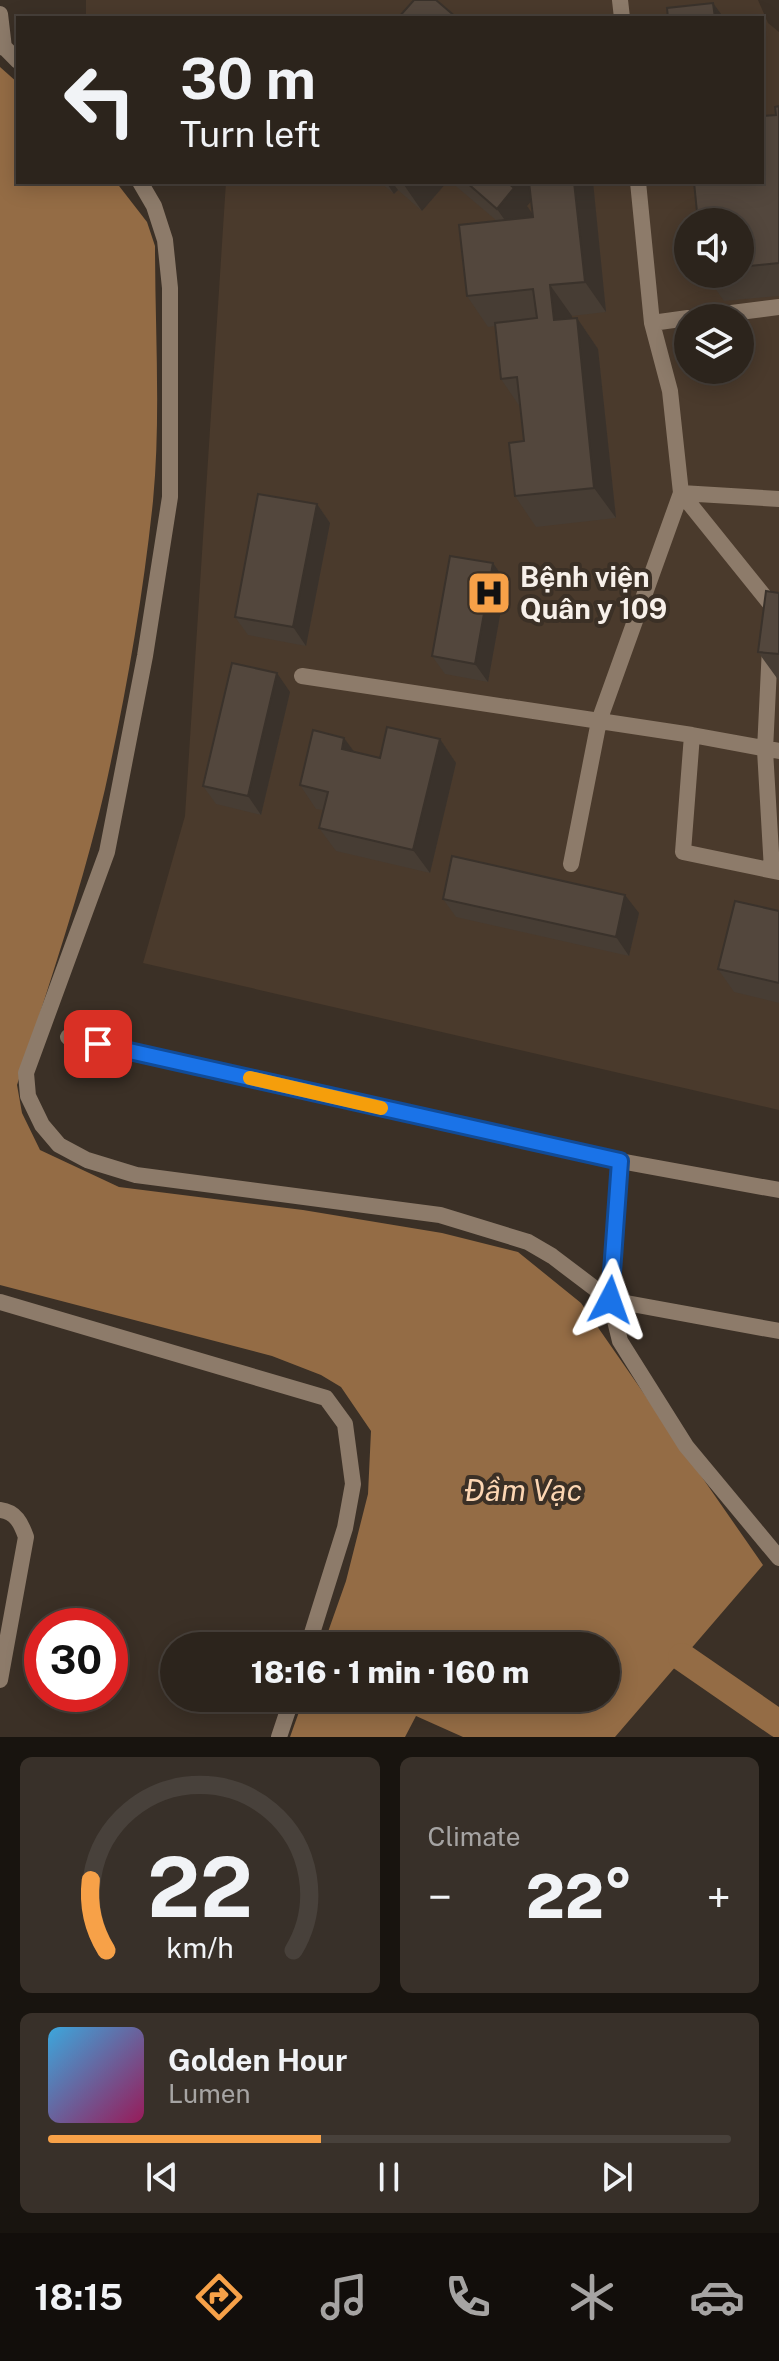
<!DOCTYPE html>
<html lang="en">
<head>
<meta charset="utf-8">
<style>
	body { margin:0; font-family:"Public Sans",sans-serif; background:#383029; color:#f1f3f6; height:100vh; display:flex; flex-direction:column; font-size:30px; white-space:nowrap }
	* { box-sizing:border-box; margin:0 }
	p { font-size:26px; color:#a6a4a3 }
	.icon { flex:none; width:44px; height:44px; fill:none; stroke:currentColor; stroke-width:2; stroke-linecap:round; stroke-linejoin:round }
	.map { position:relative; height:1737px; overflow:hidden }
	.panel { display:flex; flex-direction:column; gap:20px; padding:20px; background:#18140f; flex:1 }
	.panel>* { flex:none }
	.hud { position:absolute; left:16px; top:16px; width:748px; height:168px; border-radius:0px; box-shadow:0 4px 20px #0003,0 0 0 2px #48413b; background:#2c241c; color:#f1f3f6; overflow:hidden }
	.tools { position:absolute; left:674px; top:208px; display:grid; gap:16px }
	.tools a { display:grid; place-items:center; width:80px; height:80px; border-radius:50%; background:#2c241c; box-shadow:0 4px 20px #0003,0 0 0 2px #48413b; font-size:40px }
	.speed { position:absolute; left:24px; top:1608px; display:flex; gap:16px; font-size:40px; font-weight:700; text-align:center }
	.speed>* { display:grid; place-content:center; width:104px; height:104px; border-radius:50%; background:#2c241c; box-shadow:0 4px 20px #0003,0 0 0 2px #48413b; line-height:1 }
	.speed .limit { border:12px solid #d22; background:#fff; color:#111 }
	.pin { position:absolute; display:grid; place-items:center; width:68px; height:68px; color:#fff; margin:-34px; border-radius:16px; box-shadow:0 4px 12px #0006 }
	.me { position:absolute; width:88px; margin:-44px; rotate:4deg; stroke-linejoin:round; filter:drop-shadow(0 0 6px #0008) }
	.turn { display:flex; align-items:center; gap:28px; height:168px; padding:0 32px; font-size:36px }
	.turn .icon { width:104px; height:104px; stroke-width:2.5 }
	.turn b { display:block; font-size:56px; line-height:68px }
	.big { font-size:60px; font-weight:800; line-height:1.1 }
	.panel .widget { flex:1; display:flex; flex-direction:column; justify-content:center; gap:12px; min-width:0; padding:0 28px; border-radius:12px; background:#383029 }
	.panel .dial { align-items:center; gap:0 }
	.dial svg { height:208px; overflow:visible; fill:none; stroke:#48413b; stroke-width:7; stroke-linecap:round; text-anchor:middle }
	.dial text { fill:#f1f3f6; stroke:none }
	.song { display:flex; align-items:center; gap:24px }
	.cover { width:96px; height:96px; border-radius:12px; background:linear-gradient(135deg,hsl(200 70% 55%),hsl(330 70% 35%)) }
	.played { height:8px; border-radius:4px; background:linear-gradient(90deg,#f7a148 40%,#48413b 40%) }
	.keys { display:flex; justify-content:space-around; direction:ltr }
	.heat { display:flex; justify-content:space-between; align-items:center; font-size:44px; direction:ltr }
	.panel .tiles { flex:1; display:grid; gap:20px; grid-template-columns:1fr 1fr }
	.widget:last-child { grid-column:span 2 }
	.trip { position:absolute; left:160px; top:1632px; width:460px; height:80px; border-radius:40px; background:#2c241c; box-shadow:0 4px 20px #0003,0 0 0 2px #48413b; font-weight:800; line-height:80px; text-align:center }
	.dock { display:flex; height:128px; justify-content:space-around; align-items:center; background:#120e0b; color:#a6a4a3 }
	.dock .icon { width:56px; height:56px }
	.dock .current { color:#f7a148 }
	.dock b { font-size:36px; color:#f1f3f6 }
	.map>svg:first-child { display:block }
	.built { fill:#4a3a2c; fill-rule:evenodd }
	.water { fill:#946c45 }
	.lines { fill:none; stroke-linecap:round; stroke-linejoin:round }
	.canal { stroke:#946c45; stroke-width:28 }
	.service { stroke:#8d7b6a; stroke-width:16 }
	.minor { stroke:#8d7b6a; stroke-width:16 }
	.wall { fill:#473d34; fill-rule:evenodd }
	.shaded-wall { fill:#3a322b }
	.building { fill:#53473d; stroke:#3a322b; stroke-width:2 }
	.route-casing { stroke:#114b97; stroke-width:20 }
	.route { stroke:#1a73e8; stroke-width:14 }
	.slow { stroke:#f59e0b; stroke-width:14 }
	.labels { text-anchor:middle; stroke-width:8; stroke-linejoin:round; paint-order:stroke }
	.poi-label { font-size:28px; font-weight:bold; fill:#f7f0ea; stroke:#3b3026; text-anchor:start }
	.water-label { font-size:30px; font-style:italic; fill:#fcd6b3; stroke:#3b3026 }
</style>
</head>
<body>
<div class="map">
<svg width="779" height="1737" viewBox="0 0 779 1737">
	<rect width="100%" height="100%" fill="#3b3026"/>
	<path class="built" d="M86,0H758L768,23L779,32V1110L143,963L185,816L226,182H762V18H86ZM688,222H740V274H688ZM688,318H740V370H688Z"/>
	<path class="water" d="M0,67L18,83V182H116L147,222L155,246C155,330 161,417 153,501C143,597 126,694 105,789C82,889 48,987 17,1085L22,1113L40,1150L119,1187L303,1210L442,1233L518,1252L581,1303L763,1565L615,1737H463L416,1716L405,1737H290L304,1698H606V1646H323L346,1581L368,1494L371,1431L341,1387L321,1375L272,1356L0,1285Z"/>
	<g class="lines">
		<path class="canal" d="M682,1657L779,1724"/>
		<path class="service" d="M620,0L622,18
			M638,182L652,323L670,391L681,493L779,499
			M692,318L779,307
			M652,323L688,318
			M681,493L772,606H779
			M770,647L765,750L772,870
			M302,676L692,735L779,751
			M692,735L683,852L779,872
			M571,864L599,721L681,493
			M0,1510C16,1512 21,1523 26,1537L0,1680"/>
		<path class="minor" d="M0,14L4,48
			M0,43L18,61
			M140,182L154,206L165,240L170,288V497L145,656L107,852L26,1073L28,1096L42,1125L59,1145L87,1160L136,1175L440,1215L528,1242L552,1256L610,1300L779,1331
			M68,1037L620,1161L779,1190
			M620,1161L610,1300L620,1341L686,1446L779,1558
			M0,1302L326,1398L345,1424L353,1484L345,1528L308,1646
			M279,1737L292,1698"/>
	</g>
	<path class="wall" d="M779,106V296L724,301L705,274H740V222Z
		M380,182H447L422,211L398,190L394,194Z
		M451,182H593L606,312L572,316V318H577L598,349L616,518L536,527L515,496L524,441L520,407L501,379L496,326L488,327L467,296L497,221ZM531,201L533,215L527,206Z
		M317,504L330,523L306,646L248,635L235,617Z
		M493,563L506,582L488,682L445,674L432,656Z
		M779,593V681L758,652Z
		M290,692L261,815L216,804L203,786Z
		M344,738L354,752L380,758L440,739L456,763L430,873L336,851L319,828L323,810L316,809L300,785Z
		M443,899L639,913L629,956L456,917Z
		M779,911V1003L734,992L718,969Z"/>
	<path class="shaded-wall" d="M713,3L724,18H715Z
		M386,182H392L398,190L394,194Z
		M402,182H447L422,211Z
		M505,182H548L527,206L536,219L518,239L497,209Z
		M574,182H593L606,312L585,282Z
		M550,285L572,316L575,351L554,320Z
		M577,318L598,349L616,518L594,488Z
		M317,504L330,523L306,646L293,627Z
		M493,563L506,582L488,682L475,664Z
		M277,673L290,692L261,815L248,796Z
		M344,738L361,761L342,749Z
		M440,739L456,763L430,873L413,850Z
		M625,895L639,913L629,956L616,937Z"/>
	<path class="building" d="M414,0H436L457,18H398Z
		M713,3L715,18H668L667,8Z
		M779,106V263L740,267V222H698L694,182H762V116L776,115L775,107Z
		M466,182H507L514,188L497,209Z
		M529,182H574L585,282L550,285L554,320L577,318L594,488L515,496L509,443L524,441L517,377L501,379L495,323L537,318L533,289L467,296L459,225L533,217Z
		M258,494L317,504L293,627L235,617Z
		M450,556L493,563L475,664L432,656Z
		M766,591L779,593V654L758,652Z
		M232,663L277,673L248,796L203,786Z
		M387,727L440,739L413,850L319,828L328,792L300,785L313,730L344,738L342,749L380,758Z
		M452,856L625,895L616,937L443,899Z
		M735,901L779,911V983L718,969Z"/>
	<g class="lines">
		<g class="route-casing">
			<path id="route" d="M98,1044L620,1161L610,1300"/>
		</g>
		<use href="#route" class="route"/>
		<path class="slow" d="M250,1078L381,1108"/>
	</g>
	<defs>
		<g id="hospital-square" transform="scale(2.3)"><rect x="-9" y="-9" width="18" height="18" rx="4" fill="#f7a148" stroke="#3b3026"/><path d="M-5-5h3v3.5h4V-5h3V5h-3V1.5h-4V5h-3Z" fill="#111"/></g>
	</defs>
	<g fill-rule="evenodd">
		<use href="#hospital-square" x="489" y="593"/>
	</g>
	<g class="labels">
		<g class="poi-label">
			<text x="520" y="587">Bệnh viện<tspan x="520" dy="32">Quân y 109</tspan></text>
		</g>
		<g class="water-label">
			<text x="523" y="1501">Đầm Vạc</text>
		</g>
	</g>
</svg>
<div class="tools">
<a><svg class="icon" aria-label="sound" viewBox="0 0 24 24"><path d="M4 9h4l5-4v14l-5-4H4zM17 9q2 3 0 6"/></svg></a>
<a><svg class="icon" aria-label="layers" viewBox="0 0 24 24"><path d="M12 4l9 5-9 5-9-5zM3 14l9 5 9-5"/></svg></a>
</div>
<div class="speed"><div class="limit">30</div></div>
<div class="pin" style="left:98px;top:1044px;background:#d93025"><svg class="icon" aria-label="arrive" viewBox="0 0 24 24"><path d="M6 21V4h12l-3 4 3 4H6"/></svg></div>
<svg class="me" style="left:610px;top:1300px" viewBox="-20 -20 40 40"><path d="M0-17L14 15 0 8-14 15z" fill="#1a73e8" stroke="#fff" stroke-width="4"/></svg>
<div class="trip">18:16 · 1 min · 160 m</div>
<div class="hud">
<div class="turn"><svg class="icon" aria-label="left" viewBox="0 0 24 24"><path d="M17 20v-9H6M10 6l-5 5 5 5"/></svg><div><b>30 m</b>Turn left</div></div>
</div>
</div>
<section class="panel">
<div class="tiles">
<div class="widget dial"><svg viewBox="0 0 100 80">
<path d="M14 69A42 42 0 1 1 86 69"/>
<path d="M14 69A42 42 0 0 1 8 42" stroke="#f7a148"/>
<text x="50" y="56" font-size="32" font-weight="700">22</text>
<text x="50" y="72" font-size="11">km/h</text>
</svg></div>
<div class="widget"><p>Climate</p>
<div class="heat"><a>−</a><b class="big">22°</b><a>+</a></div>
</div>
<div class="widget">
<div class="song"><i class="cover"></i><div><b>Golden Hour</b><p>Lumen</p></div></div>
<div class="played"></div>
<div class="keys"><svg class="icon" aria-label="previous" viewBox="0 0 24 24"><path d="M18 5L8 12l10 7zM5 5v14"/></svg><svg class="icon" aria-label="pause" viewBox="0 0 24 24"><path d="M8 5v14M16 5v14"/></svg><svg class="icon" aria-label="next" viewBox="0 0 24 24"><path d="M6 5l10 7-10 7zM19 5v14"/></svg></div>
</div>
</div>
</section>
<nav class="dock">
<b>18:15</b>
<svg class="icon current" aria-label="directions" viewBox="0 0 24 24"><path d="M12 3l9 9-9 9-9-9zM9 14v-3h6M13 9l2 2-2 2"/></svg>
<svg class="icon" aria-label="music" viewBox="0 0 24 24"><path d="M9 18V5l10-2v13"/><circle cx="6" cy="18" r="3"/><circle cx="16" cy="16" r="3"/></svg>
<svg class="icon" aria-label="phone" viewBox="0 0 24 24"><path d="M5 4h4l2 5-3 2q2 4 5 5l2-3 5 2v4C11 20 4 13 5 4z"/></svg>
<svg class="icon" aria-label="climate" viewBox="0 0 24 24"><path d="M12 3v18M4 7l16 10M4 17L20 7"/></svg>
<svg class="icon" aria-label="car" viewBox="0 0 24 24"><path d="M5 17H2v-5l4-1 3-4h7l3 4 3 1v5h-3M9 17h6M6 11h13"/><circle cx="7" cy="17" r="2"/><circle cx="17" cy="17" r="2"/></svg>
</nav>
</body>
</html>
